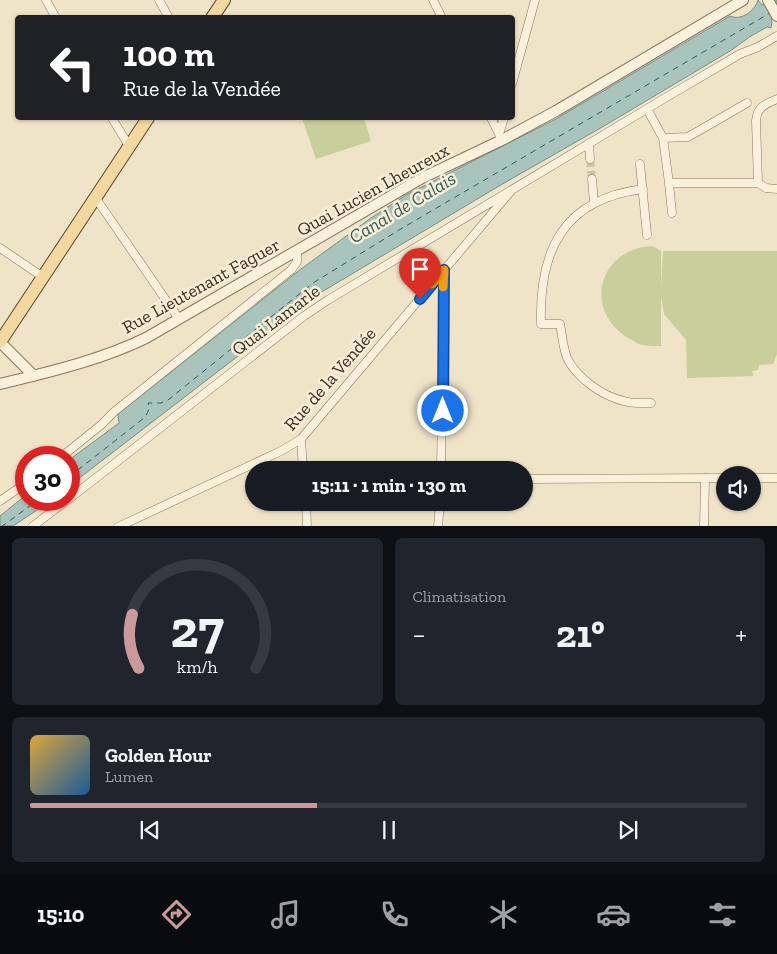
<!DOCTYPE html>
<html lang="fr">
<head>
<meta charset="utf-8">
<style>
	body { margin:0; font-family:"Zilla Slab",serif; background:#20242c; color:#f1f3f6; height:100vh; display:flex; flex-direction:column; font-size:19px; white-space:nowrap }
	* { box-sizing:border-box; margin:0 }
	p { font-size:16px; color:#9ea1a6 }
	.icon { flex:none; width:28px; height:28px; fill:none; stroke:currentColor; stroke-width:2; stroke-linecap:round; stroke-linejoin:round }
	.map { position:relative; height:526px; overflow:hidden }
	.sheet { display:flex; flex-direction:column; gap:12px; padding:12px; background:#0d0f14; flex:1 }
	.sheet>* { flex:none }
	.banner { position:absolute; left:15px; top:15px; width:500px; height:105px; border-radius:5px; box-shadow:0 1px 4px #0004; background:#202124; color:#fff; overflow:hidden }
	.buttons { position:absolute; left:716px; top:466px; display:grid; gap:10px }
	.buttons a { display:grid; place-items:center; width:45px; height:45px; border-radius:50%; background:#171b24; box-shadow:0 1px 4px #0004; font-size:25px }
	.speed { position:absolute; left:15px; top:446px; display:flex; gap:10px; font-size:25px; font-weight:700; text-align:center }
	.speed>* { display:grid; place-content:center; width:65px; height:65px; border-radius:50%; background:#171b24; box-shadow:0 1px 4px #0004; line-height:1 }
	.speed .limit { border:8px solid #d22; background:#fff; color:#111 }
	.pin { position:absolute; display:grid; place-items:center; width:42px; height:42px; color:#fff; margin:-51px -21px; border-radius:50% 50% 50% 0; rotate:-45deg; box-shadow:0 0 5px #0007 }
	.pin .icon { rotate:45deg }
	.me { position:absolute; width:55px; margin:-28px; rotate:0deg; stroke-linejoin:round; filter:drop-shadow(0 0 4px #0008) }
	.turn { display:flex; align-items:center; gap:18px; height:105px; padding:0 25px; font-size:22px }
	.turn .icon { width:65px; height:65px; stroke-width:2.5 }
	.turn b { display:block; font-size:35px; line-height:42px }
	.big { font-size:38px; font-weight:800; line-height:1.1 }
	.sheet .widget { flex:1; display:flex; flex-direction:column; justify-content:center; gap:8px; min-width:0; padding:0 18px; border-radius:8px; background:#20242c }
	.sheet .dial { align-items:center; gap:0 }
	.dial svg { height:130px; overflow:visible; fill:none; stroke:#363941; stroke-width:7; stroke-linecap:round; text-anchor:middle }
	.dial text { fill:#f1f3f6; stroke:none }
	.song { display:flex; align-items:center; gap:15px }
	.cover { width:60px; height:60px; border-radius:8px; background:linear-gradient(135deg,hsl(40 70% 55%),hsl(210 70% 35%)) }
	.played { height:5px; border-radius:2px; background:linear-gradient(90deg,#cc999b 40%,#363941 40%) }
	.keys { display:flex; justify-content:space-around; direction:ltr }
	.heat { display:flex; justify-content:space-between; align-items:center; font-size:28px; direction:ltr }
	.sheet .tiles { flex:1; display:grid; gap:12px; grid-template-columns:1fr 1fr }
	.widget:last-child { grid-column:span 2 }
	.trip { position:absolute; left:245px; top:461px; width:288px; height:50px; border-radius:25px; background:#171b24; box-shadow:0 1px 4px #0004; font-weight:800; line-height:50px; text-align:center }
	.menu { display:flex; height:80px; justify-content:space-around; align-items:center; background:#090b0e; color:#9ea1a6 }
	.menu .icon { width:35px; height:35px }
	.menu .active { color:#cc999b }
	.menu b { font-size:22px; color:#f1f3f6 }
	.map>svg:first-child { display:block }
	.green { fill:#c9cf9b }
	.water { fill:#a9c4bc; stroke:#6f938a }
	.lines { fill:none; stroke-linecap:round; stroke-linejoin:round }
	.ferry { stroke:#2f5d5a; stroke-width:1; stroke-dasharray:6 5; stroke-linecap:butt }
	.minor-tunnel { stroke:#ccc0a6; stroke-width:8; stroke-dasharray:8 4; stroke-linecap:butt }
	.minor-casing { stroke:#8d765c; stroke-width:9 }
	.tertiary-casing { stroke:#8d765c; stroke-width:12 }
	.primary-casing { stroke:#5b4430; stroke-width:14 }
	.minor { stroke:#faf1dc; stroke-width:8 }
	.tertiary { stroke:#faf1dc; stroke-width:10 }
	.primary { stroke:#f3d9a0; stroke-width:12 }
	.route-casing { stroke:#114b97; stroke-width:12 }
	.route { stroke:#1a73e8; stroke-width:9 }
	.slow { stroke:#f59e0b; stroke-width:9 }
	.labels { text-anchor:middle; stroke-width:5; stroke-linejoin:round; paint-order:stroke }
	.street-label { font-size:18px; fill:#3d2e20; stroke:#f7eed8 }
	.water-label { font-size:19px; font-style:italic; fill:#2f5d5a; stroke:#f7eed8 }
</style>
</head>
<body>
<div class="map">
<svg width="777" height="527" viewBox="0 0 777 527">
	<rect width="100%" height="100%" fill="#f0e4c8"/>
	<path class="green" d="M302,118H364L371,141L316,159Z
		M653,246L661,251V287L663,251H777V354L773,364L759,365L758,370L752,371L754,376L687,378L686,340L664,314L661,296V346C654,346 645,346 638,344C635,342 631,339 628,338C582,309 599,248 653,246Z"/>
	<path class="water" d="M758,0L762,5L771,0H777V16L771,19L772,22L771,28L767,27L751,36L730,51L604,126L499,186L320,293L69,486V460L119,423L118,414L301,269L371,218L406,195L556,119L730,16C741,21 755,11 758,0Z
		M26,495V500H52L13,526H0V516Z"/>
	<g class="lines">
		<path class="ferry" d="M69,477L144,418C148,413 150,409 148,403H161L168,400L313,283L399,230L770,13
			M1,527L38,500"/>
		<path class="minor-tunnel" d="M590,159L592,179"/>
		<g class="minor-casing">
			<path id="minor" d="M46,0L56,18
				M159,0L169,18
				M433,0L442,18
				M512,84L535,0
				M647,109L663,138L688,137L747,103
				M112,118L129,146
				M491,118L502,140
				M499,134L504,118
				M663,138L669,183H758L766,188L777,189
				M589,143L590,159
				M640,164L647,235
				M592,179L594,203
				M669,183L672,213
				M758,183L756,121C757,107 765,104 777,99
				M643,189C564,199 539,249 541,324H560C562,335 563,347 567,358C577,378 602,396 624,401C633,404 643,403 651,403
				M95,197L179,319
				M0,248L43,277
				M301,439L303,470
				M60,458L101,425L115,411L291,270L297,262V250
				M441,470L444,270
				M752,478H777
				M524,479L725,478
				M69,499L304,316L328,300L665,98L740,54L758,47L777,36
				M0,501L26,483
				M306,502L307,527
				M32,527L67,500
				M118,527L281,451L301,439L511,191
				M438,527L440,502
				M704,527L705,478"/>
		</g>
		<g class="tertiary-casing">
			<path id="tertiary" d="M768,0L777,16
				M0,342L34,376
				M0,384C49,372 101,360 146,338L422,178L502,140L556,111L743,0"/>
		</g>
		<g class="primary-casing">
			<path id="primary" d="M212,18L224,0
				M0,342L148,118"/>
		</g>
		<use href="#minor" class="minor"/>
		<use href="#tertiary" class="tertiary"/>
		<use href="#primary" class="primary"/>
	</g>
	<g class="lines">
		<g class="route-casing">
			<path id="route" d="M420,299L444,270L443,411"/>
		</g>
		<use href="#route" class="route"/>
		<path class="slow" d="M432,284L444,270L443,287"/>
	</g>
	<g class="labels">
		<g class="street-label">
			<text transform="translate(373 190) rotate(-29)" y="6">Quai Lucien Lheureux</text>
			<text transform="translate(201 286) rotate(-29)" y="6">Rue Lieutenant Faguer</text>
			<text transform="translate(276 320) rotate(-37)" y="6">Quai Lamarle</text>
			<text transform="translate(330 379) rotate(-49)" y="6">Rue de la Vendée</text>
		</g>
		<g class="water-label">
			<text transform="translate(402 207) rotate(-31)" y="7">Canal de Calais</text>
		</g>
	</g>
</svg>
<div class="buttons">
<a><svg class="icon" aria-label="sound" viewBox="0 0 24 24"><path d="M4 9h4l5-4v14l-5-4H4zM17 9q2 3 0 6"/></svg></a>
</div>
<div class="speed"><div class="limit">30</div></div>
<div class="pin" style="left:420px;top:299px;background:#d93025"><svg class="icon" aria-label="arrive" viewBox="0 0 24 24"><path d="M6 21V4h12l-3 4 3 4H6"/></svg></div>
<svg class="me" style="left:443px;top:411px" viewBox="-20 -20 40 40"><circle r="17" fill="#1a73e8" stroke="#fff" stroke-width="3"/><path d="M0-11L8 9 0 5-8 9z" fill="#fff"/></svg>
<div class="trip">15:11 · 1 min · 130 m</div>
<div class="banner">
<div class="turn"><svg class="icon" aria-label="left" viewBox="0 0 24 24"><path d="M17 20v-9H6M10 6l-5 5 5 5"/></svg><div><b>100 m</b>Rue de la Vendée</div></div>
</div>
</div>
<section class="sheet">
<div class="tiles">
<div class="widget dial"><svg viewBox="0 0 100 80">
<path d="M14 69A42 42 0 1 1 86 69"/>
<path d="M14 69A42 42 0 0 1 10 36" stroke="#cc999b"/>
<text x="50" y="56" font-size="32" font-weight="700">27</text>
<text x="50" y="72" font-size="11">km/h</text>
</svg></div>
<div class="widget"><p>Climatisation</p>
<div class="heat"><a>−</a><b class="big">21°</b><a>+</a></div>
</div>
<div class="widget">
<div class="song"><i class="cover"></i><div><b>Golden Hour</b><p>Lumen</p></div></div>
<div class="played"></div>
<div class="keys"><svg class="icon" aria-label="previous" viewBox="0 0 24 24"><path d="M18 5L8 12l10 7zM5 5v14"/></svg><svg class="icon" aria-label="pause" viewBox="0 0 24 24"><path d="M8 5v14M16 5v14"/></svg><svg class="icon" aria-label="next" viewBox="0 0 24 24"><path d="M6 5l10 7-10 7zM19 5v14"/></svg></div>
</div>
</div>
</section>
<nav class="menu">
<b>15:10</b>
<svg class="icon active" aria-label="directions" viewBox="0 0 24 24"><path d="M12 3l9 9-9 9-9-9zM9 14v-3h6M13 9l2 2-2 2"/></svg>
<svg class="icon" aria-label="music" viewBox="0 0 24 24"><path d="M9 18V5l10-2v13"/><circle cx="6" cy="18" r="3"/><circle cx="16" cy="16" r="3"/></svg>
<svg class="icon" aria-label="phone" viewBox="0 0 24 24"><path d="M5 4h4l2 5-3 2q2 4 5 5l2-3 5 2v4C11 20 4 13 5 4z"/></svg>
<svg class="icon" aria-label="climate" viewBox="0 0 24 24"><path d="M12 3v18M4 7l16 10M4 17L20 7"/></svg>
<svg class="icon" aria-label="car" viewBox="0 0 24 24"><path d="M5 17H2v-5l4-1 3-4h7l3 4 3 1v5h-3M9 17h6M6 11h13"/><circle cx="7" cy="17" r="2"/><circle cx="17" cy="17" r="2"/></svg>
<svg class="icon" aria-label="filters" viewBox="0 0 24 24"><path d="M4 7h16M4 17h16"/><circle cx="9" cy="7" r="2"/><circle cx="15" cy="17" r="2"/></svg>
</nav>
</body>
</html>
